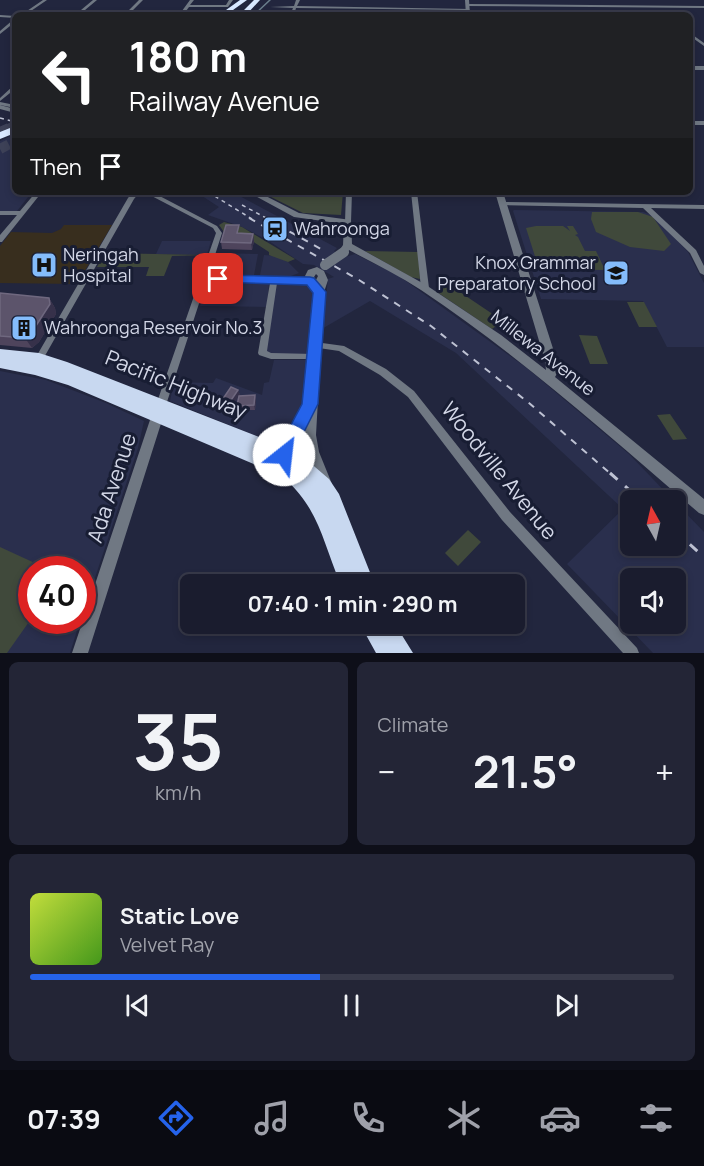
<!DOCTYPE html>
<html lang="en">
<head>
<meta charset="utf-8">
<style>
	body { margin:0; font-family:Manrope,sans-serif; background:#232536; color:#f1f3f6; height:100vh; display:flex; flex-direction:column; font-size:22px; white-space:nowrap }
	* { box-sizing:border-box; margin:0 }
	p { font-size:20px; color:#9fa1aa }
	.icon { flex:none; width:33px; height:33px; fill:none; stroke:currentColor; stroke-width:2; stroke-linecap:round; stroke-linejoin:round }
	.map { position:relative; height:653px; overflow:hidden }
	.drawer { display:flex; flex-direction:column; gap:9px; padding:9px; background:#0e0f19; flex:1 }
	.drawer>* { flex:none }
	.top-card { position:absolute; left:12px; top:12px; width:681px; height:183px; border-radius:9px; box-shadow:0 3px 9px #0003,0 0 0 2px #383a4a; background:#202124; color:#fff; overflow:hidden }
	.needle { width:39px; rotate:352deg }
	.fabs { position:absolute; left:620px; top:490px; display:grid; gap:12px }
	.fabs a { display:grid; place-items:center; width:66px; height:66px; border-radius:9px; background:#1a1c2e; box-shadow:0 3px 9px #0003,0 0 0 2px #383a4a; font-size:30px }
	.speed { position:absolute; left:18px; top:556px; display:flex; gap:12px; font-size:30px; font-weight:700; text-align:center }
	.speed>* { display:grid; place-content:center; width:78px; height:78px; border-radius:50%; background:#1a1c2e; box-shadow:0 3px 9px #0003,0 0 0 2px #383a4a; line-height:1 }
	.speed .limit { border:9px solid #d22; background:#fff; color:#111 }
	.pin { position:absolute; display:grid; place-items:center; width:51px; height:51px; color:#fff; margin:-26px; border-radius:12px; box-shadow:0 3px 9px #0006 }
	.me { position:absolute; width:66px; margin:-33px; rotate:29deg; stroke-linejoin:round; filter:drop-shadow(0 0 4px #0008) }
	.turn { display:flex; align-items:center; gap:21px; height:126px; padding:0 18px; font-size:27px }
	.turn .icon { width:78px; height:78px; stroke-width:2.5 }
	.turn b { display:block; font-size:42px; line-height:51px }
	.then { display:flex; align-items:center; height:57px; padding:0 18px; background:#0003; gap:12px; font-size:22px }
	.big { font-size:45px; font-weight:700; line-height:1.1 }
	.drawer .tile { flex:1; display:flex; flex-direction:column; justify-content:center; gap:9px; min-width:0; padding:0 21px; border-radius:9px; background:#232536 }
	.drawer .dial { align-items:center; gap:0 }
	.dial b { font-size:78px; line-height:1 }
	.song { display:flex; align-items:center; gap:18px }
	.cover { width:72px; height:72px; border-radius:9px; background:linear-gradient(135deg,hsl(70 70% 55%),hsl(100 70% 35%)) }
	.played { height:6px; border-radius:3px; background:linear-gradient(90deg,#2563eb 45%,#383a4a 45%) }
	.keys { display:flex; justify-content:space-around; direction:ltr }
	.heat { display:flex; justify-content:space-between; align-items:center; font-size:33px; direction:ltr }
	.drawer .tiles { flex:1; display:grid; gap:9px; grid-template-columns:1fr 1fr }
	.tile:last-child { grid-column:span 2 }
	.trip { position:absolute; left:180px; top:574px; width:345px; height:60px; border-radius:9px; background:#1a1c2e; box-shadow:0 3px 9px #0003,0 0 0 2px #383a4a; font-weight:700; line-height:60px; text-align:center }
	.tab-bar { display:flex; height:96px; justify-content:space-around; align-items:center; background:#0a0b12; color:#9fa1aa }
	.tab-bar .icon { width:42px; height:42px }
	.tab-bar .current { color:#2563eb }
	.tab-bar b { font-size:27px; color:#f1f3f6 }
	.map>svg:first-child { display:block }
	.built { fill:#2a2f4d; fill-rule:evenodd }
	.medical { fill:#382e1e }
	.green { fill:#40493b }
	.lines { fill:none; stroke-linecap:round; stroke-linejoin:round }
	.stream { stroke:#697e8c; stroke-width:1.5 }
	.motorway-tunnel-far1 { stroke:#3d4157; stroke-width:8; stroke-dasharray:8 4.5; stroke-linecap:butt }
	.motorway-tunnel { stroke:#3d4157; stroke-width:10; stroke-dasharray:10 5; stroke-linecap:butt }
	.minor { fill:#707883; fill-rule:evenodd }
	.tertiary { fill:#707883; fill-rule:evenodd }
	.trunk { fill:#c8d8f0; fill-rule:evenodd }
	.motorway { fill:#d8e8ff; fill-rule:evenodd }
	.rail-far2 { stroke:#bec2d3; stroke-width:1.5; stroke-dasharray:4 4; stroke-linecap:butt }
	.rail-far1 { stroke:#bec2d3; stroke-width:2; stroke-dasharray:7 7; stroke-linecap:butt }
	.rail { stroke:#bec2d3; stroke-width:3; stroke-dasharray:10 10; stroke-linecap:butt }
	.tertiary-bridge { stroke:#707883; stroke-width:10 }
	.wall { fill:#4e445c }
	.shaded-wall { fill:#36314a }
	.building { fill:#5c546b; stroke:#6f687f; stroke-width:1.5 }
	.route { fill:#2563eb; stroke:#184099; stroke-width:1.5 }
	.labels { text-anchor:middle; stroke-width:6; stroke-linejoin:round; paint-order:stroke }
	.poi-label { font-size:18px; fill:#d3d7e7; stroke:#181d33; text-anchor:start }
	.street-label { font-size:18px; fill:#d3d7e7; stroke:#181d33 }
	.near-street-label { font-size:21px; fill:#d3d7e7; stroke:#181d33 }
</style>
</head>
<body>
<div class="map">
<svg width="704" height="653" viewBox="0 0 704 653">
	<rect width="100%" height="100%" fill="#22263e"/>
	<path class="built" d="M15,134V192H32L17,211L0,212V141Z
		M196,192H232L337,248L334,251L342,258L355,254L399,276L528,369L629,454L674,501H630V546H675V502L704,532V653H653L567,564L623,509L456,353L370,301L320,330V326L323,324L328,279L334,277L314,265L303,264L269,241L242,227L208,215L219,207ZM630,579H675V624H630Z
		M514,210L643,212L649,214L659,221L688,252L704,283V347H667L643,301L541,299L513,211Z
		M162,241H211L207,255L156,254Z
		M219,253L258,254L254,275L216,276L211,273L216,256Z
		M264,255L277,256L288,262L299,273L288,277L260,275Z
		M281,282L305,284L314,288L310,325H313V330L309,334L308,349L310,352L307,355H269L264,347L276,285Z
		M211,283L269,284L267,307L200,306L206,287Z
		M274,360H306L309,362L306,365L302,403L298,420L284,439L269,441L170,401L174,382L213,383L216,378L262,395L264,383L269,382Z
		M0,371L46,380L106,403L144,421L138,448L83,614L82,570H32V621H80L70,653H0Z"/>
	<path class="medical" d="M64,225H112L77,284L0,283V246L11,232L52,233L61,229Z"/>
	<path class="green" d="M261,192H343L341,215L303,213Z
		M592,212H638L653,217L671,244L664,251L630,247L596,232L591,219Z
		M224,222L242,227L295,259L288,262L269,255V252L240,233L224,232L219,225Z
		M536,226H563L570,231L567,226H573L578,234L575,235L578,237L585,251H596L605,270L539,269L526,228Z
		M365,251L418,252L420,279L411,277Z
		M105,253L207,255L172,256L164,276H146L149,267H97Z
		M448,284L503,321L492,329L437,292Z
		M627,302H644L657,327H639Z
		M579,335L597,336L608,364H590Z
		M670,414L687,439L673,440L657,415Z
		M468,530L481,542L458,566L445,553Z
		M0,547L50,570H32L31,619L7,653H0Z"/>
	<g class="lines">
		<path class="stream" d="M254,15L270,0"/>
		<path class="motorway-tunnel-far1" d="M6,129L15,125"/>
		<path class="motorway-tunnel" d="M0,132L9,128
			M0,149L15,141"/>
		<path class="minor" d="M43,0H47L25,15H21Z
			M93,0H97L79,15H75Z
			M139,0H143L128,15H124Z
			M190,0H194L190,5H226L229,0H233L228,7H189L183,15H179Z
			M296,0H300L297,6L470,9L468,10L296,8L294,15H290L293,8L270,7L294,6Z
			M467,4L704,6V8L466,6Z
			M0,15L15,16V18L0,17Z
			M14,19H15V22L0,34V31Z
			M690,33L704,43V46L690,36Z
			M13,86H15V89L0,101V98Z
			M0,102L15,105V108L0,105Z
			M690,121H704V125H690Z
			M36,192H42L2,242H0V235L17,215H0V211H20Z
			M133,192H140L134,199L42,361H36L35,359L36,357L128,198Z
			M144,192H152L217,226L222,233L208,277L313,279L314,281L310,284L277,283L267,351L271,353L314,354L317,355L318,357L317,359H271L259,355L258,353L270,283L206,282L166,405L164,408L161,409L158,408L156,405L216,233L213,228Z
			M346,192H352L351,222L348,224L345,222Z
			M411,192H417L429,288L425,291L421,288Z
			M503,202L704,205V209L651,208L696,250L704,266V275L700,273L690,253L643,208L501,205V203Z
			M315,342L344,346L386,369L414,391L510,512L637,648L639,653H623L502,520L408,397L380,375L339,351L312,347L311,345L312,343Z"/>
		<path class="tertiary" d="M465,0H469L470,15H466Z
			M690,66H704V70H690Z
			M0,105L15,109V113L0,109Z
			M248,192H258L299,213L351,220L352,244L426,285L501,335L546,370L545,361L495,192H503L557,361L559,370L555,377L704,499V515L699,513C609,436 520,356 421,290C398,275 373,263 349,250L347,253H341L339,251L343,245L344,224L294,217Z
			M317,267L324,271L328,280L324,292L316,435L319,452L332,484L330,488L325,490L320,488L307,452L304,428L284,466L279,468L274,466L272,462L306,403L314,292L316,287L308,284L305,276L308,270ZM316,274L318,276L316,280L314,277Z
			M159,406L163,407L165,411L88,653H72L153,411L155,407Z"/>
		<path class="trunk" d="M0,349L39,353L67,362L267,440L308,461L329,479L339,494L375,585H341C322,541 320,509 282,476L68,385L35,375L0,368Z
			M360,624H395L413,653H376Z"/>
		<path class="motorway" d="M240,0H247L226,15H219Z
			M254,0H260L246,15H239Z
			M15,126V133L0,139V132Z"/>
		<path class="rail-far2" d="M0,118L15,122
			M208,192L252,219
			M242,205L268,219"/>
		<path class="rail-far1" d="M249,218L359,280L431,326L529,403L612,475
			M265,218L321,249"/>
		<path class="rail" d="M610,473L642,501
			M675,531L704,557"/>
		<path class="tertiary-bridge" d="M325,265L344,252"/>
	</g>
	<path class="wall" d="M241,233L253,234L254,241L252,250L222,249L221,242Z
		M0,293L49,298L55,308L56,314L39,342L32,348L0,345Z
		M238,390L240,395L239,396L255,395L256,400L255,410H239L237,406L238,396L227,413L219,411L218,406Z"/>
	<path class="shaded-wall" d="M253,234L254,241L252,250L251,243Z
		M49,298L55,308L56,314L39,342L32,348L25,338Z
		M238,390L240,395L227,413L225,409Z
		M255,395L256,400L255,410L254,405Z"/>
	<path class="building" d="M226,225H239L237,233L253,234L251,243L221,242Z
		M0,293L49,298L50,304L32,332L25,338L0,336Z
		M231,387L238,390L225,409L218,406Z
		M255,395L254,405L237,406L239,396Z"/>
	<path class="route" d="M218,275L310,277L314,278L326,292L318,404L290,460L284,463L278,460L275,455L302,404L313,293L307,285L214,282L212,279L214,276Z"/>
	<defs>
		<g id="station-square" transform="scale(1.35)"><rect x="-9" y="-9" width="18" height="18" rx="4" fill="#84bcfb" stroke="#181d33"/><path d="M-3-6H3Q5-6 5-4V2Q5 4 3 4L4.5 6H3L1.5 4h-3L-3 6H-4.5L-3 4Q-5 4-5 2V-4Q-5-6-3-6ZM-3.5-4v3h7v-3ZM-3.5 1v1.5H-2V1ZM2 1v1.5H3.5V1Z" fill="#111"/></g>
		<g id="hospital-square" transform="scale(1.35)"><rect x="-9" y="-9" width="18" height="18" rx="4" fill="#84bcfb" stroke="#181d33"/><path d="M-5-5h3v3.5h4V-5h3V5h-3V1.5h-4V5h-3Z" fill="#111"/></g>
		<g id="school-square" transform="scale(1.35)"><rect x="-9" y="-9" width="18" height="18" rx="4" fill="#84bcfb" stroke="#181d33"/><path d="M0-5L7-2L0 1L-7-2ZM-4 1L0 2.5L4 1V4Q0 6-4 4Z" fill="#111"/></g>
		<g id="building-square" transform="scale(1.35)"><rect x="-9" y="-9" width="18" height="18" rx="4" fill="#84bcfb" stroke="#181d33"/><path d="M-4-6H4V6H1V3H-1V6H-4ZM-2.5-4.3h1.7v1.8h-1.7ZM.8-4.3h1.7v1.8H.8ZM-2.5-1h1.7V.8h-1.7ZM.8-1h1.7V.8H.8Z" fill="#111"/></g>
	</defs>
	<g fill-rule="evenodd">
		<use href="#station-square" x="275" y="229"/>
		<use href="#hospital-square" x="44" y="265"/>
		<use href="#school-square" x="616" y="273"/>
		<use href="#building-square" x="24" y="328"/>
	</g>
	<g class="labels">
		<g class="poi-label">
			<text x="294" y="235">Wahroonga</text>
			<text x="63" y="261">Neringah<tspan x="63" dy="21">Hospital</tspan></text>
			<text x="596" y="269" text-anchor="end">Knox Grammar<tspan x="596" dy="21">Preparatory School</tspan></text>
			<text x="44" y="334">Wahroonga Reservoir No.3</text>
		</g>
		<g class="street-label">
			<text transform="translate(543 353) rotate(38)" y="6">Millewa Avenue</text>
		</g>
		<g class="near-street-label">
			<text transform="translate(176 385) rotate(22)" y="7">Pacific Highway</text>
			<text transform="translate(499 471) rotate(51)" y="7">Woodville Avenue</text>
			<text transform="translate(112 488) rotate(-72)" y="7">Ada Avenue</text>
		</g>
	</g>
</svg>
<div class="fabs">
<a><svg class="needle" viewBox="-14 -14 28 28"><path d="M0-13l5 13h-10z" fill="#e53935"/><path d="M0 13l5-13h-10z" fill="#9fa1aa"/></svg></a>
<a><svg class="icon" aria-label="sound" viewBox="0 0 24 24"><path d="M4 9h4l5-4v14l-5-4H4zM17 9q2 3 0 6"/></svg></a>
</div>
<div class="speed"><div class="limit">40</div></div>
<div class="pin" style="left:218px;top:279px;background:#d93025"><svg class="icon" aria-label="arrive" viewBox="0 0 24 24"><path d="M6 21V4h12l-3 4 3 4H6"/></svg></div>
<svg class="me" style="left:284px;top:455px" viewBox="-20 -20 40 40"><circle r="19" fill="#fff"/><path d="M0-13L10 11 0 6-10 11z" fill="#2563eb"/></svg>
<div class="trip">07:40 · 1 min · 290 m</div>
<div class="top-card">
<div class="turn"><svg class="icon" aria-label="left" viewBox="0 0 24 24"><path d="M17 20v-9H6M10 6l-5 5 5 5"/></svg><div><b>180 m</b>Railway Avenue</div></div>
<div class="then">Then<svg class="icon" aria-label="arrive" viewBox="0 0 24 24"><path d="M6 21V4h12l-3 4 3 4H6"/></svg></div>
</div>
</div>
<section class="drawer">
<div class="tiles">
<div class="tile dial"><b>35</b><p>km/h</p></div>
<div class="tile"><p>Climate</p>
<div class="heat"><a>−</a><b class="big">21.5°</b><a>+</a></div>
</div>
<div class="tile">
<div class="song"><i class="cover"></i><div><b>Static Love</b><p>Velvet Ray</p></div></div>
<div class="played"></div>
<div class="keys"><svg class="icon" aria-label="previous" viewBox="0 0 24 24"><path d="M18 5L8 12l10 7zM5 5v14"/></svg><svg class="icon" aria-label="pause" viewBox="0 0 24 24"><path d="M8 5v14M16 5v14"/></svg><svg class="icon" aria-label="next" viewBox="0 0 24 24"><path d="M6 5l10 7-10 7zM19 5v14"/></svg></div>
</div>
</div>
</section>
<nav class="tab-bar">
<b>07:39</b>
<svg class="icon current" aria-label="directions" viewBox="0 0 24 24"><path d="M12 3l9 9-9 9-9-9zM9 14v-3h6M13 9l2 2-2 2"/></svg>
<svg class="icon" aria-label="music" viewBox="0 0 24 24"><path d="M9 18V5l10-2v13"/><circle cx="6" cy="18" r="3"/><circle cx="16" cy="16" r="3"/></svg>
<svg class="icon" aria-label="phone" viewBox="0 0 24 24"><path d="M5 4h4l2 5-3 2q2 4 5 5l2-3 5 2v4C11 20 4 13 5 4z"/></svg>
<svg class="icon" aria-label="climate" viewBox="0 0 24 24"><path d="M12 3v18M4 7l16 10M4 17L20 7"/></svg>
<svg class="icon" aria-label="car" viewBox="0 0 24 24"><path d="M5 17H2v-5l4-1 3-4h7l3 4 3 1v5h-3M9 17h6M6 11h13"/><circle cx="7" cy="17" r="2"/><circle cx="17" cy="17" r="2"/></svg>
<svg class="icon" aria-label="filters" viewBox="0 0 24 24"><path d="M4 7h16M4 17h16"/><circle cx="9" cy="7" r="2"/><circle cx="15" cy="17" r="2"/></svg>
</nav>
</body>
</html>
